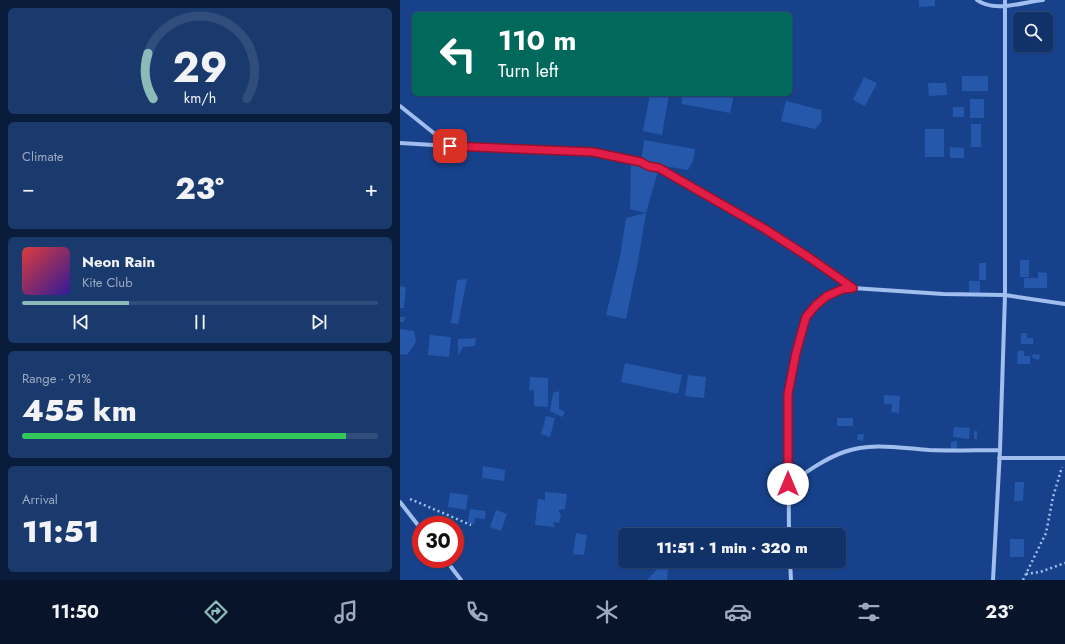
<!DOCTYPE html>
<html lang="en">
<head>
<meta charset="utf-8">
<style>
	body { margin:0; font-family:Jost,sans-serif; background:#1a3a6e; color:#f1f3f6; height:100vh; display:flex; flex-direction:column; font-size:15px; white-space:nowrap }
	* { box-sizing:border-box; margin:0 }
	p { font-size:13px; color:#9caac0 }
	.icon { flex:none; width:22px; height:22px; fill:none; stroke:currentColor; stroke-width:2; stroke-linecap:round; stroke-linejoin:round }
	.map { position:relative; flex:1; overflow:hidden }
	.panel { display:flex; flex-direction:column; gap:8px; padding:8px; background:#091c39; width:400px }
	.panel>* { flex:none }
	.top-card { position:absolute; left:12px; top:12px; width:380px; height:84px; border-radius:6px; box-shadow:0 1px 3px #0004,0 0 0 1px #304d7c; background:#00695c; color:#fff; overflow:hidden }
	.tools { position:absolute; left:613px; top:12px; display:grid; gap:8px }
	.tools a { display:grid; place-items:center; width:40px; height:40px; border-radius:6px; background:#113268; box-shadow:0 1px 3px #0004,0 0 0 1px #304d7c; font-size:20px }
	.speed { position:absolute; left:12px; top:516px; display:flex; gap:8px; font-size:20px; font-weight:700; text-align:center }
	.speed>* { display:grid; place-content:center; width:52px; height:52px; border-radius:50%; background:#113268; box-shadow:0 1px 3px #0004,0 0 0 1px #304d7c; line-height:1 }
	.speed .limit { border:6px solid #d22; background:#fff; color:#111 }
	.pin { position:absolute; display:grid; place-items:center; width:34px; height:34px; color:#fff; margin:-17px; border-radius:8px; box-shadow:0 2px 6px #0006 }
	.me { position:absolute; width:44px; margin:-22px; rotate:0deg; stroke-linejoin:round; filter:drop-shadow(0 0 3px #0008) }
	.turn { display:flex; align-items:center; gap:14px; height:84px; padding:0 20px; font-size:18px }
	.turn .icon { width:52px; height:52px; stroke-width:2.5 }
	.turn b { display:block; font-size:28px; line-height:34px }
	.big { font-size:30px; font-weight:800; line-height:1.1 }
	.panel .card { flex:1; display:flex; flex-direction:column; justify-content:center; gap:6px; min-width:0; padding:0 14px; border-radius:6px; background:#1a3a6e }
	.panel .dial { align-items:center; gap:0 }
	.dial svg { height:104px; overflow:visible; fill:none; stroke:#304d7c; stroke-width:7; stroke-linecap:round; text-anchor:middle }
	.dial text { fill:#f1f3f6; stroke:none }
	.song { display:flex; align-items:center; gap:12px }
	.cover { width:48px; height:48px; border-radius:6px; background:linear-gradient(135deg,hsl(0 70% 55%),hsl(250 70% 35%)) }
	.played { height:4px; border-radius:2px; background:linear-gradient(90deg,#8bbbb9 30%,#304d7c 30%) }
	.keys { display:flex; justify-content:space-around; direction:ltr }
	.heat { display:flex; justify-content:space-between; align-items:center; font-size:22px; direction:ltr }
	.charge { height:6px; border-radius:3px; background:linear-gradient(90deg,#34c759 91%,#304d7c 0) }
	.trip { position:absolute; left:218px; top:528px; width:228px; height:40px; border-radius:6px; background:#113268; box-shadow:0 1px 3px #0004,0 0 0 1px #304d7c; font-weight:800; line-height:40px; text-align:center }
	.tabs { display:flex; height:64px; justify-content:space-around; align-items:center; background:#07142a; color:#9caac0 }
	.tabs .icon { width:28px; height:28px }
	.tabs .current { color:#8bbbb9 }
	.tabs b { font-size:18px; color:#f1f3f6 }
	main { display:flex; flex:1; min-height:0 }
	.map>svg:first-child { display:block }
	.building { fill:#2558aa }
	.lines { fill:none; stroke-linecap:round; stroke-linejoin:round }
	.path { stroke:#a0bfef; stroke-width:2.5; stroke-dasharray:2 3; stroke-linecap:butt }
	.minor { stroke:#a0bfef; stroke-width:4 }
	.route-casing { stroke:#92132f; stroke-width:10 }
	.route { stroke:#e11d48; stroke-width:7 }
</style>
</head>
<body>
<main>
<section class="panel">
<div class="card dial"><svg viewBox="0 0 100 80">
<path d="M14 69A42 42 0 1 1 86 69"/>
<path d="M14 69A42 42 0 0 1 10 34" stroke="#8bbbb9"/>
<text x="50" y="56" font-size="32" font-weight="700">29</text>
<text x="50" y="72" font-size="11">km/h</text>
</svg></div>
<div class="card"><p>Climate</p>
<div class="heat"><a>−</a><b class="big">23°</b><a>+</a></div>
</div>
<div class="card">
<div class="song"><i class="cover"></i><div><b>Neon Rain</b><p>Kite Club</p></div></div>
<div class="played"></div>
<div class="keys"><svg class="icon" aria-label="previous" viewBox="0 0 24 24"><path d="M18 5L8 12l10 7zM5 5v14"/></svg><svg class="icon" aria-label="pause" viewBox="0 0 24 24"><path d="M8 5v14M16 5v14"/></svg><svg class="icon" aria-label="next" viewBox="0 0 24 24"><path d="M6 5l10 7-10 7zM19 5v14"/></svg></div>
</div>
<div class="card"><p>Range · 91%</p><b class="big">455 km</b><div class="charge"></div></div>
<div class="card"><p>Arrival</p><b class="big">11:51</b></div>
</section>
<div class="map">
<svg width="665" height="580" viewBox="0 0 665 580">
	<rect width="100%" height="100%" fill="#17428b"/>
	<path class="building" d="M519,0H535V6L519,7Z
		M562,76H588V91H562Z
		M464,77L477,83L465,106L453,100Z
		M528,83H546L547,95L529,96Z
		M250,94H269L262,135L243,131Z
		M281,94H334L330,113L282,104Z
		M570,99H584V118H570Z
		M386,101L421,110L422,121L415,129L381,121Z
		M553,107H564V117H553Z
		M571,124H581V147H571Z
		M525,129H544V157H525Z
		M244,140L295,149L293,161L288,170L241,162Z
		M550,147L564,148V158H550Z
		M231,160L259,168L246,213L238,261L226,319L206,315L220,257L226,218L246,213L230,209Z
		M620,260H629V277H620Z
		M579,263H586V280H579Z
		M638,272L647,273V288H624V278H638Z
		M67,279L58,324L51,323L57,280Z
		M569,281H580V293L569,292Z
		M0,286L6,287L4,308H0Z
		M0,317H5L4,322H0Z
		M0,329L14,331L16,342L7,355L0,354Z
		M621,333H627V338H633V344H621Z
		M30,335L51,337L49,357L28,355Z
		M76,338L75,346L63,347L58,356V339Z
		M618,350L624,351V356H630V364H617Z
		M633,354L640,355L639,360L632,358Z
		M225,363L282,375L278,394L221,382Z
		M288,375L306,377L304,398L285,396Z
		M130,377L148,378V407L134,406V390H129Z
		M159,391V409L165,412L162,417L150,411L153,393Z
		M484,395L500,396L499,413L491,412L492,404H484Z
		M146,416L155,418L150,437L141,434Z
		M437,418H453V426H437Z
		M554,427L570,428L569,439L553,437Z
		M574,431H577V439H574Z
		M458,434H464L463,441L457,440Z
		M557,441V450H551V442Z
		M83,466L105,470L104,481L82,478Z
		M615,482H624L623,501H614Z
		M145,492L167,494L165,509L158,510L161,515L159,523L153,522L155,527L135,525L138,499L145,500Z
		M50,493L68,495L66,510L48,507Z
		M70,509L86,511L85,519L75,518L74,524L68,523Z
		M96,510L107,514L101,531L90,527Z
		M176,533L187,535L184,555L173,554Z
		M610,539H624V557H610Z
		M265,561L268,568L267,580H247Z"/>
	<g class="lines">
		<path class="path" d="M10,499L71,525
			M626,574L640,572L665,563
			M623,580L646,533L653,497L662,467"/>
		<path class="minor" d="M577,0C594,13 624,2 643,0
			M0,106L50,146L193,152L241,162L248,166L259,168L365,229L410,258L453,288
			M0,143L50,146
			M599,458H665
			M388,485C405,473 424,459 444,452C471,442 501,448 529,450C553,451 576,450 600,450
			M0,502L21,529
			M389,535L388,394L396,353L406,317L416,305L427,296L443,289L453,288L543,294L605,295L665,304
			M45,559L61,580
			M390,561L391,580
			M593,580L600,450L605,295V0"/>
	</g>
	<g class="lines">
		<g class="route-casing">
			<path id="route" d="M50,146L193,152L241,162L248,166L259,168L365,229L410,258L453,288L443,289L427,296L416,305L406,317L396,353L388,394V484"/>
		</g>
		<use href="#route" class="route"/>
	</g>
</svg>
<div class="tools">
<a><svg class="icon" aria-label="search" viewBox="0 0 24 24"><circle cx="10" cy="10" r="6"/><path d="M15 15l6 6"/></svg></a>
</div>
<div class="speed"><div class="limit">30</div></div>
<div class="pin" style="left:50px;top:146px;background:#d93025"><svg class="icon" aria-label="arrive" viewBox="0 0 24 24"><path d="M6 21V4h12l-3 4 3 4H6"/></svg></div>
<svg class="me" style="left:388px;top:484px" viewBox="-20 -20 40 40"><circle r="19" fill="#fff"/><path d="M0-13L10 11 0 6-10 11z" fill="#e11d48"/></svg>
<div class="trip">11:51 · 1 min · 320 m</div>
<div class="top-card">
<div class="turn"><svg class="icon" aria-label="left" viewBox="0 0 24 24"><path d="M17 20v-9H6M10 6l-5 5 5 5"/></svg><div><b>110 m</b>Turn left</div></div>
</div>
</div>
</main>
<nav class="tabs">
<b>11:50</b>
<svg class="icon current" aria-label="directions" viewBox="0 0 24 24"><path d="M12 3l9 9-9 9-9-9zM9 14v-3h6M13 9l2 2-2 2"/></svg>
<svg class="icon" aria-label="music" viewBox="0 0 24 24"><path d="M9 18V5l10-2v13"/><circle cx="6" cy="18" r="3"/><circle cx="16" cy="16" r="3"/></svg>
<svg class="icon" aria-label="phone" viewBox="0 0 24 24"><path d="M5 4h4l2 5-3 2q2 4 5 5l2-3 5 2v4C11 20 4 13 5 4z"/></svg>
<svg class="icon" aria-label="climate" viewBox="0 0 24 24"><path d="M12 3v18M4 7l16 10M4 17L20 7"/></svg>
<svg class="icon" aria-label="car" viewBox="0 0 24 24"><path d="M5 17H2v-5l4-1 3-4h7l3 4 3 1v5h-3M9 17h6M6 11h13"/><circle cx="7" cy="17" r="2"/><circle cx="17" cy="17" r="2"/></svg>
<svg class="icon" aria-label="filters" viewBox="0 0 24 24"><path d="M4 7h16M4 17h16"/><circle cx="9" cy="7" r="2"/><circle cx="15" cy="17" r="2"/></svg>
<b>23°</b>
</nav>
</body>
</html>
